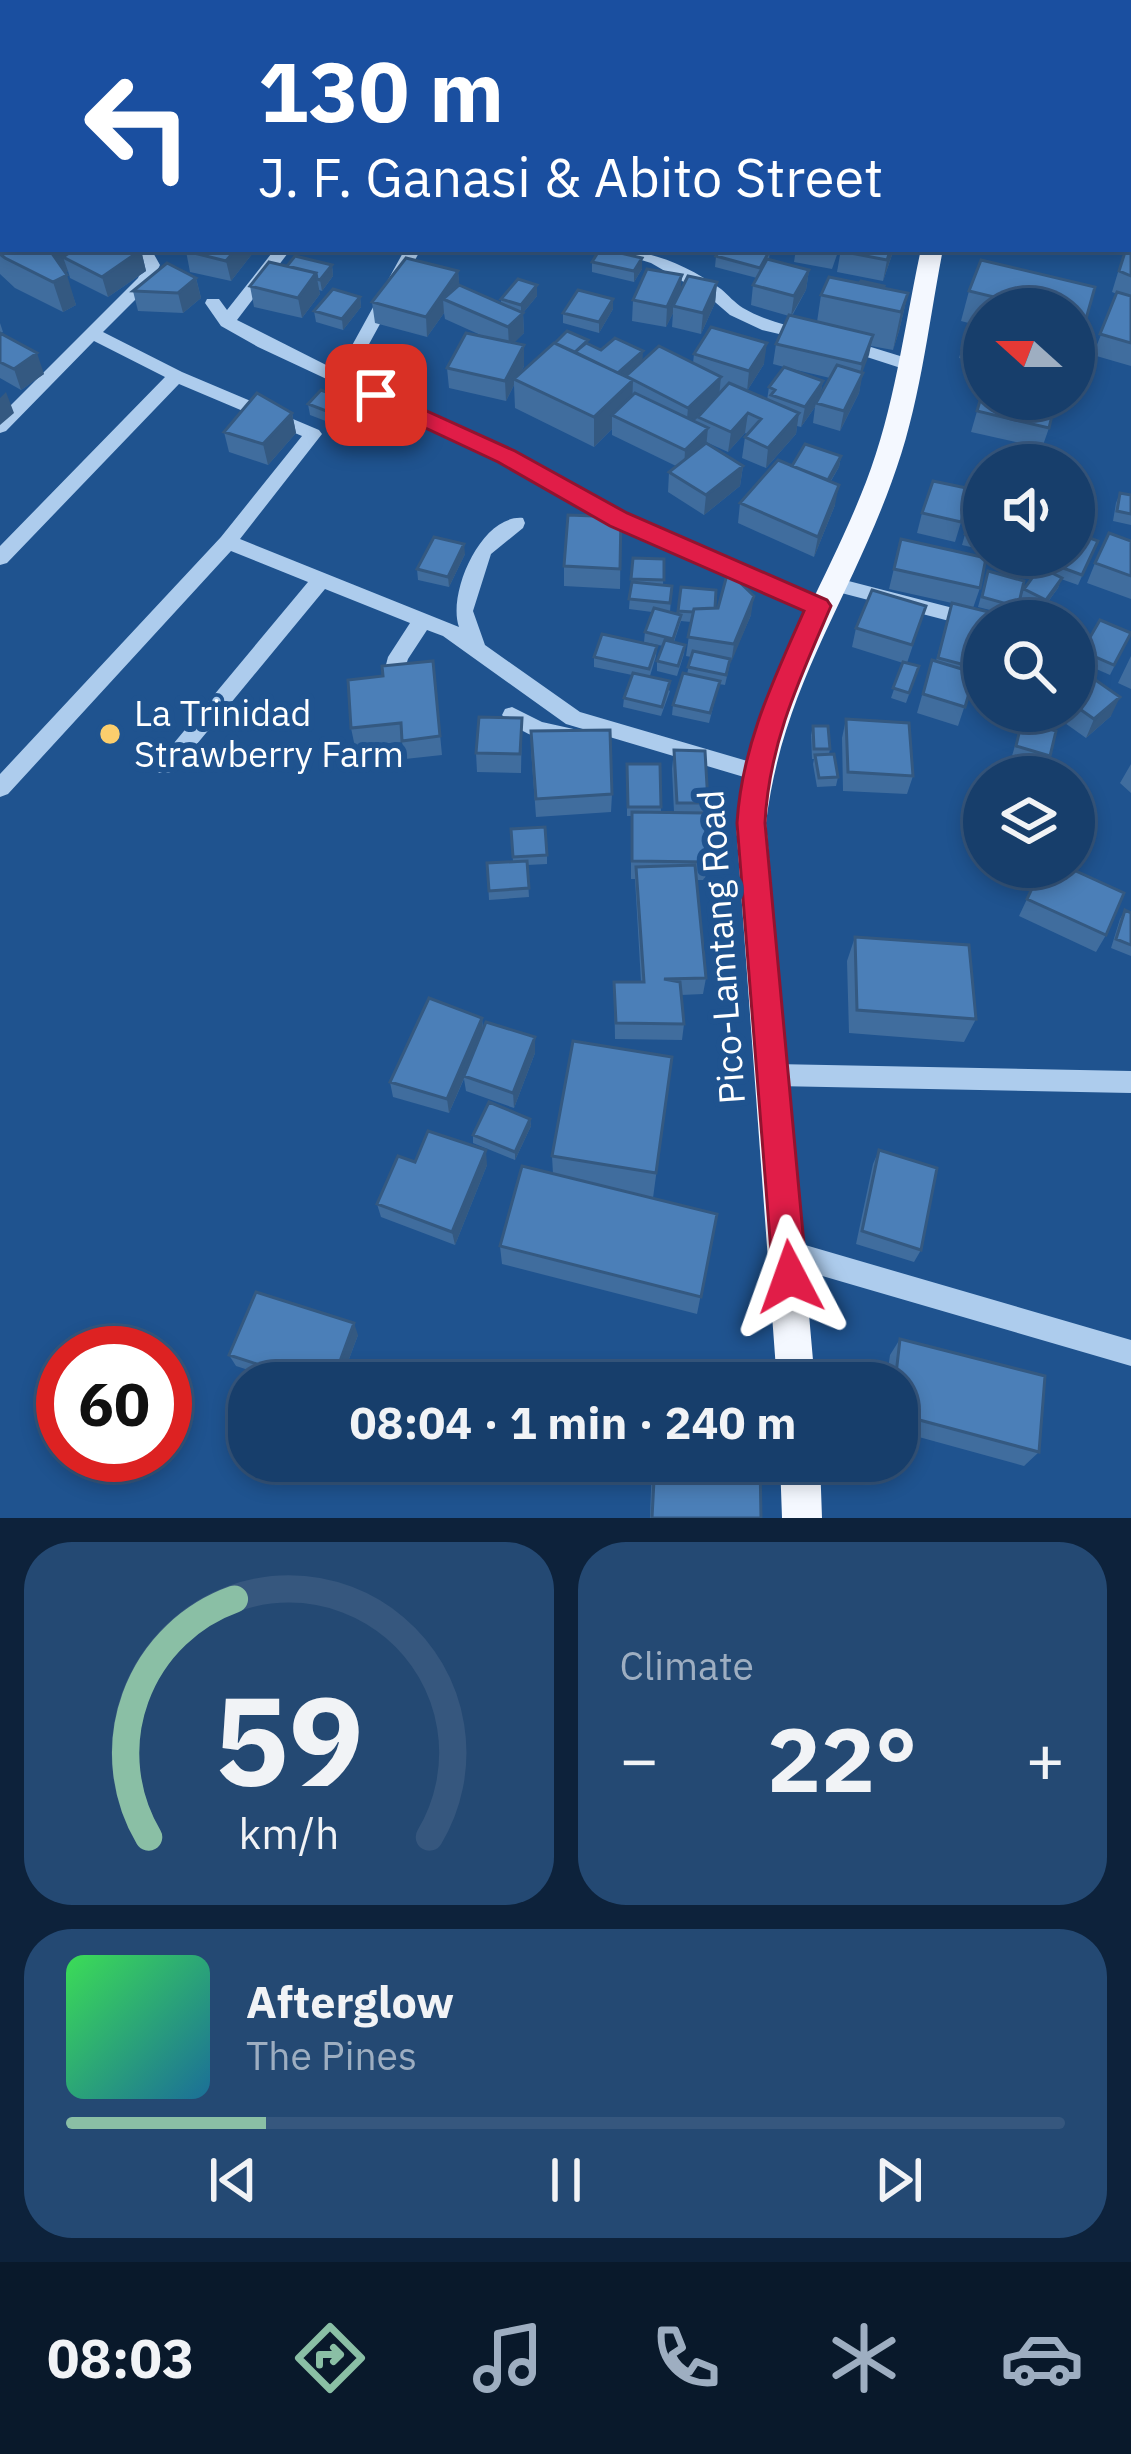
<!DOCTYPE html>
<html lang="en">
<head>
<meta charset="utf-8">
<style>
	body { margin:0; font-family:"IBM Plex Sans",sans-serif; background:#244973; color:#f1f3f6; height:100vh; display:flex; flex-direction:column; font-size:45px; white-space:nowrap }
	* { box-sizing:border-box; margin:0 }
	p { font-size:39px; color:#9eaec1 }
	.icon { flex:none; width:66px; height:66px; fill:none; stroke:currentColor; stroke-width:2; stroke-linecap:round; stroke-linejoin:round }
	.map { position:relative; height:1518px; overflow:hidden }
	.sheet { display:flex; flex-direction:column; gap:24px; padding:24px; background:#0d223b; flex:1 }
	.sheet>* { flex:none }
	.guide { position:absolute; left:0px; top:0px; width:1131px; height:252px; box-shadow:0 6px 18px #0003,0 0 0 3px #36577e; background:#1a4fa0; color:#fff; overflow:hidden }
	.needle { width:78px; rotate:291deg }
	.fabs { position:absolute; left:963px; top:288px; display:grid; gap:24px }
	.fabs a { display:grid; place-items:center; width:132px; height:132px; border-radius:50%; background:#173e6b; box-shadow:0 6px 18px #0003,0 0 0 3px #36577e; font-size:60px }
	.speed { position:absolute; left:36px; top:1326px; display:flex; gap:24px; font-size:60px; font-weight:700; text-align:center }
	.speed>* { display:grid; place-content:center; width:156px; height:156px; border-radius:50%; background:#173e6b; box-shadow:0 6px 18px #0003,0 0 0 3px #36577e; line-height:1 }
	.speed .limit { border:18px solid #d22; background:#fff; color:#111 }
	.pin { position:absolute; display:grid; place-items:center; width:102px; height:102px; color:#fff; margin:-51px; border-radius:24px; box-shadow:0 6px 18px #0006 }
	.me { position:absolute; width:132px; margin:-66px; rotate:356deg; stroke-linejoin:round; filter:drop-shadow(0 0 9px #0008) }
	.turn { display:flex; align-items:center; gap:42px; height:252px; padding:0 60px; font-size:54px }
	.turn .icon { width:156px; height:156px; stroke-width:2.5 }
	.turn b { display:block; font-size:84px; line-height:102px }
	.big { font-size:90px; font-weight:700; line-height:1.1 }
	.sheet .tile { flex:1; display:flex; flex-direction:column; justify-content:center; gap:18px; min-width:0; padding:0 42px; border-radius:48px; background:#244973 }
	.sheet .dial { align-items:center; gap:0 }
	.dial svg { height:312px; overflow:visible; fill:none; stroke:#36577e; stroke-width:7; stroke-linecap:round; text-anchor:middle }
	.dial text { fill:#f1f3f6; stroke:none }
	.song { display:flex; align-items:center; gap:36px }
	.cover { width:144px; height:144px; border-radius:18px; background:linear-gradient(135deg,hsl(130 70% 55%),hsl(200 70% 35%)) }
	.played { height:12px; border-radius:6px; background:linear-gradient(90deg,#8abfa5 20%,#36577e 20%) }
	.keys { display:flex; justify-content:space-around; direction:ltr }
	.heat { display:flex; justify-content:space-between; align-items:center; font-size:66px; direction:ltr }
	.sheet .tiles { flex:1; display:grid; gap:24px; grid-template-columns:1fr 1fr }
	.tile:last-child { grid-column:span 2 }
	.trip { position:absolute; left:228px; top:1362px; width:690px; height:120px; border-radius:48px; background:#173e6b; box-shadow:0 6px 18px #0003,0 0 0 3px #36577e; font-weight:700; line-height:120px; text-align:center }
	.tab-bar { display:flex; height:192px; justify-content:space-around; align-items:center; background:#09192b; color:#9eaec1 }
	.tab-bar .icon { width:84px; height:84px }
	.tab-bar .on { color:#8abfa5 }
	.tab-bar b { font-size:54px; color:#f1f3f6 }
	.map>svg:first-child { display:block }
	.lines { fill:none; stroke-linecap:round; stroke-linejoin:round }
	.minor { fill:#adcced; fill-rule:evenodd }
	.major { fill:#f4f8ff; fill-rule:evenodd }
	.wall { fill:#406d9e; fill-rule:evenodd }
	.shaded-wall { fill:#345981 }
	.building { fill:#4b7fb8; stroke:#345981; stroke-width:3 }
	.route { fill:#e11d48; stroke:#92132f; stroke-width:3 }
	.poi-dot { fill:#fbce6d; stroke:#1f538f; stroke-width:4.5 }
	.labels { text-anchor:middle; stroke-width:12; stroke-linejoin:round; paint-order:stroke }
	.poi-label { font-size:36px; fill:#fff; stroke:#1f538f; text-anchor:start }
	.street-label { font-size:36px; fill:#fff; stroke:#1f538f }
</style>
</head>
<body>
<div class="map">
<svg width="1131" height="1518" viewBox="0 0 1131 1518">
	<rect width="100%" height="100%" fill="#1f538f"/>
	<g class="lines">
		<path class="minor" d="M349,0H381L384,3H352Z
			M0,126H3V136H0Z
			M135,249H151L160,265L151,284L103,332L182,372L319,430L322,434L240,539L459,627C447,594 481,514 523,518L525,523L523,528L491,554L473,611L485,645L580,712L761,765L765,771L761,777L754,780L566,724L443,636L427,630L408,659L399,686H385L382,680L388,657L410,623L325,589L173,773H159L155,767L159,761L308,582L231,551L8,794L0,797V774L221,537L302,436L179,384L7,563L0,565V546L165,377L94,341L6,431L0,433V416L138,278L144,265Z
			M275,249H291L237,320L338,371L405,249H421L351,377L512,452L625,515L825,601L828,606L825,611H811L611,525L500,460L258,347L221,326L205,303L207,299H219L227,310Z
			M606,249C649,249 685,264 721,289C728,295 735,303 743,308C765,321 790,326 815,332L817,336L809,341L762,330L730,315L708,296L651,263Z
			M845,339L913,360L916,364L907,370L839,348V340Z
			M833,577L984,616L993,621H984V630L826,589L823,584Z
			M512,707L542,722L578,730L581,736L578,742C553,746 518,734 502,715L505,709Z
			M775,1064L1131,1071V1093L775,1086L766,1083L763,1075L766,1067Z
			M788,1240L1131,1340V1366L788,1266L779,1262L775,1253L779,1244Z"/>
		<path class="major" d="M1030,0H1050L1028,3Z
			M921,249H943C928,326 920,407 892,481C848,603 782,689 766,823L815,1383H777L736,823C752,693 820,601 866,482C895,407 904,327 921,249Z
			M780,1461H820L822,1518H782Z"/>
	</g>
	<path class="wall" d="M199,0H312V3H196Z
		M1131,0V141L1128,140V3Z
		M0,162L3,249H64L66,255L141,250L146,271L108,297L70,278L68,271L65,273L76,305L63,312L15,288L0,274Z
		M1131,230V366L1093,355L1117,294L1112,292L1125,249H1128Z
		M188,249H256L231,281L190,272L186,251Z
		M364,249H393L389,255Z
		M796,249H839L832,269L794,262Z
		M841,249H894L883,281L837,272Z
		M770,250L769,259L809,270L806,290L792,316L817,322L821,295L883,288L908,293L899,331L893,350L871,346L862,372L859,393L840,431L813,423L815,407L801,427L797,426L796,434L766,468L742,458L745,437L747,434L745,433L728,452L706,442L743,466L740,486L704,515L668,492L669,472L676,466L612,435V429L594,447L515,408L514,385L506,401L449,388L447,368L485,337L445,319L444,313L427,337L375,323L372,302L458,271L459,285L501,303V299L537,296L523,313L524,333L513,343L524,345V366L521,372L588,344L601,350L642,362L693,363L694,354L764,364L747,391L767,400L769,387L784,367L773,364L776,344L789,316L751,305L753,285L757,278L715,267L716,256ZM784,367L830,378L820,395L823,381Z
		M642,258V269L634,282L592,272V262Z
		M332,265L333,276L322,291L319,290L320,294L302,318L254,307L250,286L287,266Z
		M682,275L680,291L717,282L715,303L701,334L672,327L673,313L666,327L632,321L633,300Z
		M196,278L201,298L183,313L138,311L133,291Z
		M1095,287L1076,349L1074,348V309H984V327L961,321L969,291Z
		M360,297L361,307L343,330L316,322L314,311Z
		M613,299V309L599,333L563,323V313Z
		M0,323L3,332L0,333L44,374L21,390L0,378Z
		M984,328V364L959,358L962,348Z
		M984,387L1049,428L1042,448L971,432Z
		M347,400L348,410L336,425L310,415L308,404Z
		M292,413L296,433L268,465L229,452L224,432Z
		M389,415L390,425L376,441L345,429L343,418Z
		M841,456L839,467L831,481L835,505L814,557L738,523L740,503L792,466Z
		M971,489L955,542L917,533L922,513Z
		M1120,493L1131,495V525L1113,521L1116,503Z
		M973,506L984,508V550L962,545Z
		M621,517L620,589L564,586V566Z
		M901,539L980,588L973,608L984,621V691L971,687L958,726L917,713L932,660L936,661L952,603L889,589Z
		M1098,541L1078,585L1061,579L1058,588L1042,610L1020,599L1024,589L1049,572L1056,555Z
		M1131,541V599L1087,583L1095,563Z
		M465,554L449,587L418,580L417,569Z
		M1023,555H1052L1049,564Z
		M633,558L664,559L663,585L672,586L670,612L678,614L681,587L715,608L751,615L730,663L725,685L719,684L709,723L672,715L673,705L687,674L691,657L686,656L691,622L681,621L674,642L685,645L684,654L677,676L657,671V661L663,646L644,642L645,632L652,612L629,609Z
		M988,571L1018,607L1014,616L978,607Z
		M926,606L907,663L919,666L906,703L891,698L903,663L852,647L856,628Z
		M1131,633L1110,675L1078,661L1082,651Z
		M657,646L656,656L650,676L670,691L661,716L623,707L624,698L632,675L594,667V657Z
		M1131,656V689L1118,683Z
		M433,661L442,755L405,759L402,742L355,747L351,728L383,676Z
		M1074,665L1111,716L1086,738L1048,711H1074Z
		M522,718L521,773L477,772L476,753Z
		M846,719L913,776L907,794L843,791L842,738Z
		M1022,721L1050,756L1046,766L1012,756Z
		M813,726L830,749L829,754L838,777L836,786L817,787L813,764L814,759H812L811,735Z
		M531,749L612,794L611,812L536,817Z
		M674,750L708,803L705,822L707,862L705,880H697L706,978L703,994L681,995L684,1024L682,1040L615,1039L614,982H641L635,879H631V816H627V764H660L661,812H674L672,769Z
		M1131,764V793L1120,783Z
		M511,829L547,855V864L527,865L529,897L489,900L487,863L513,862Z
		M1042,867L1106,935L1096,952L1019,916Z
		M1125,910L1131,913V956L1111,948L1120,919Z
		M855,937L976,1019L964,1042L849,1033L847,961Z
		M482,1018L483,1029L535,1037V1053L514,1108L466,1091L464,1079L449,1113L393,1097L390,1082Z
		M672,1057L653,1198L717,1214L697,1314L502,1264L500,1246L553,1174L552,1156Z
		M530,1119L531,1126L515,1160L473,1143V1135Z
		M879,1150L921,1250L914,1262L856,1244L873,1164Z
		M415,1162L487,1165L455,1245L381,1217L377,1204Z
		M358,1335L340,1383H289L236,1366L229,1355Z
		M900,1339L1039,1452L1024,1466L897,1431V1383H886L890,1355Z
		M539,1461H591L584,1480Z
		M652,1461H760L761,1518H650Z"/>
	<path class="shaded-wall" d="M296,0H312V3H294Z
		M3,180V204L1,205L0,181Z
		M49,249H64L67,259L63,257L68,271L58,277Z
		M236,249H256L231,281L226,261Z
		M891,249H894L883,281L887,260Z
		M141,250L146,271L108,297L102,277Z
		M642,258V269L634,282V271Z
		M332,265L333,276L322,291L320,280Z
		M809,270L806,290L791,316L794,296Z
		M458,271L460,292L443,299L444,313L427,337L426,317Z
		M316,273L320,294L302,318L298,298Z
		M67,275L76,305L63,312L53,282Z
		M682,275L680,296L673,306V313L666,327L667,307Z
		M196,278L201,298L183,313L178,293Z
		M717,282L715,303L701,334L703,313Z
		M537,285V296L523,313L524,333L509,348L508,327L521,315V305Z
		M908,293L899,331L893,350L901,312Z
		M360,297L361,307L343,330L342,319Z
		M613,299V309L599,333V322Z
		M873,335L869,355L860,379L863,373L859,393L840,431L844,411L858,382L862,364Z
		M767,343L764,364L747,391L749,371Z
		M524,345V366L517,380L514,379V385L506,401L505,381Z
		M643,351L642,371L632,380L614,376Z
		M37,353L44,374L21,390L14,369Z
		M721,377L719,397L686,429L688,408Z
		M633,380L632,409L612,415V429L594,447V417Z
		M823,381L819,401L816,403L815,407L801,427L805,407Z
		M6,392L14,413L0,425V398Z
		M347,400L348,410L336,425L334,414Z
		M292,413L296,433L268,465L263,444Z
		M748,413L745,433L728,452L731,432Z
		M799,413L796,434L766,468L768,448Z
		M389,415L390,425L376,441L374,430Z
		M708,428L706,448L684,470L685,450Z
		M841,456L839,467L824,492L826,482Z
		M743,466L740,486L704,515L706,495Z
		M839,485L835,505L814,557L818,537Z
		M464,544L465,554L449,587L448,577Z
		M1062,578L1058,588L1042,610L1046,600Z
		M754,596L751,615L731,663L734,644Z
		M1120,697L1111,716L1086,738L1094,719Z
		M482,1018L483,1034L449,1113L447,1099Z
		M535,1037V1053L514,1108L513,1093Z
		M530,1119L531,1126L515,1160V1152Z
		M486,1150L487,1165L455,1245L452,1232Z
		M354,1323L358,1335L340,1383H332Z"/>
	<path class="building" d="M75,0H113L109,3H85Z
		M122,0H156L160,1L157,3H117Z
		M199,0H216L224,1L196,3Z
		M227,0H251L248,3Z
		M386,0H432L430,3H384Z
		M646,0H654L669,3H644Z
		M759,0H786L792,3H756Z
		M873,0H897L910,3H871Z
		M940,0H1000L998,3H954Z
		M1092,0H1131V13L1128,12V3H1090Z
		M1131,37V76H1128V43Z
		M1131,100V119L1128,118V106Z
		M1131,146V166L1128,165V154Z
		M3,161V180L0,181V162Z
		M1128,177L1131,178V203L1128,202Z
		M3,204V249H49L67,275L53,282L5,258L0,254V205Z
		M1131,231V276L1119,271L1126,249H1128Z
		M75,249H138L141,250L102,277L63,257Z
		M188,249H236L226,261L186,251Z
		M600,249H603L642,258L634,271L592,262Z
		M721,249H767L770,250L760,268L716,256Z
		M841,249H891L887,260L840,251Z
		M295,256L332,265L320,280L317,279L316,273L287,266Z
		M406,258L458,271L426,317L372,302Z
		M767,259L809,270L794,296L753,285Z
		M981,260L1095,287L1086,319L1074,316V309H1044L969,291Z
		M269,262L316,273L298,298L250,286Z
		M167,263L196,278L178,293L133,291Z
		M647,269L682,275L667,307L633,300Z
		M688,276L717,282L703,313L673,306Z
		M829,277L908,293L901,312L821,295Z
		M518,279L537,285L521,305L501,299Z
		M861,281L884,286L883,288L860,283Z
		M459,285L523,313L508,327L443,299Z
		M333,289L360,297L342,319L314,311Z
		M578,290L613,299L599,322L563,313Z
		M1117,292L1131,296V343L1100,334Z
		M789,315L873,335L862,364L776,344Z
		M971,325L984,328V353L962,348Z
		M711,327L767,343L749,371L694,354Z
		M567,331L588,340L575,352L555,343Z
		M0,333L37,353L14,369L0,362Z
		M466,333L524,345L505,381L447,368Z
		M615,338L643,351L618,373L575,352L586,343L601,350Z
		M554,343L633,380L594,417L514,379Z
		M659,346L721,377L688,408L626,376Z
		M1074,349L1082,350L1076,371H1074Z
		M837,365L863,373L844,411L816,403Z
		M784,367L823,381L805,407L771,395L775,390L769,387Z
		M729,383L799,413L768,448L745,437L761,419L748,413L731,432L698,417Z
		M984,387V399H1056L1049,428L977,411Z
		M321,390L347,400L334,414L308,404Z
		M257,393L292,413L263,444L224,432Z
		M635,393L708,428L685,450L612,415Z
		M357,403L389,415L374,430L343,418Z
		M706,443L743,466L706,495L669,472Z
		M805,444L841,456L828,480L792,466Z
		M778,460L839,485L818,537L740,503Z
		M933,481L971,489L961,522L922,513Z
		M1120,493L1131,495V514L1117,511Z
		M973,506L984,508V539L965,534Z
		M568,515L621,517L620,569L564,566Z
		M1074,532L1098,541L1082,575L1052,564L1056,555H1074Z
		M1109,533L1131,541V576L1095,563Z
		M434,537L464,544L448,577L417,569Z
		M901,539L986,558L980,588L894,569Z
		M633,558L664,559V580L631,579Z
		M1040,567L1062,578L1046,600L1024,589Z
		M728,571L754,596L734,644L688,637L694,609L718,608Z
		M988,571L1024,581L1018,607L982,597Z
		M632,582L672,586L670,603L629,599Z
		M681,587L716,590L715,608L694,609L693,612L678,611Z
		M872,590L926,606L912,645L856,628Z
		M952,603L1005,616L1003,621H984V670L938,658Z
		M654,608L681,615L673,639L645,632Z
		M1100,620L1131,633L1114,665L1082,651Z
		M602,634L657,646L649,669L594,657Z
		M665,640L685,645L678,666L657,661Z
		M693,651L730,659L726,675L688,667Z
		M932,660L975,673L965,707L923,694Z
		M433,661L440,736L402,741L401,723L351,728L348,680L383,676L382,666Z
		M903,662L919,666L909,693L893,688Z
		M1074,665L1120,697L1094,719L1074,705Z
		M633,673L670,681L662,707L624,698Z
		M683,673L720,681L710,713L673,705Z
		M479,717L522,718L520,754L476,753Z
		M846,719L909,723L913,776L848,772Z
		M1022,721L1056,731L1050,756L1016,746Z
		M813,726H828L830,749H814Z
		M610,730L612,794L536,799L531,731Z
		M674,750L705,751L708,803H677Z
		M834,754L838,777L819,778L815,755Z
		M627,764H660L661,807H628Z
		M1018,764L1058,777H1014Z
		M632,812L705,813L707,862L632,861Z
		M545,827L547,855L513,857L511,829Z
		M527,861L529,888L489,891L487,863Z
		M695,865L706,978L664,979L680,982L684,1024L616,1023L614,982H644L636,867Z
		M1042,867H1067L1124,893L1106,935L1027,899Z
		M1125,910L1131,913V945L1116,939Z
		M855,937L969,945L976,1019L857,1010Z
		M429,998L482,1018L447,1099L390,1082Z
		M486,1022L535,1037L513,1093L464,1076Z
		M573,1041L672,1057L656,1173L552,1156Z
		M489,1102L530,1119L515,1152L473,1135Z
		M428,1131L486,1150L452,1232L377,1204L398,1156L415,1162Z
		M879,1150L937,1168L921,1250L862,1231Z
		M522,1166L717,1214L701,1297L500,1246Z
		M256,1292L354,1323L332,1383H315L229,1355Z
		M900,1339L1045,1376L1039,1452L897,1414V1383H895Z
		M659,1361L759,1368V1383H658Z
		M549,1362L600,1383H540Z
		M560,1461H588L585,1472Z
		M655,1461H760L761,1518H652Z"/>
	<path class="route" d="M376,388L515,451L627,513L827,600L831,606C800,678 769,743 765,823L807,1277L802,1289L790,1294L778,1289L773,1277L737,823C742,745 773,681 804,611L610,526L498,462L368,401L365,395Z"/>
	<circle class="poi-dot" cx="110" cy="734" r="12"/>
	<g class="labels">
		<g class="poi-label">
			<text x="134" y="726">La Trinidad<tspan x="134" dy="41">Strawberry Farm</tspan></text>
		</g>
		<g class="street-label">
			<text transform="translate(721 947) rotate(-94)" y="13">Pico-Lamtang Road</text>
		</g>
	</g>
</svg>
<div class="fabs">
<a><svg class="needle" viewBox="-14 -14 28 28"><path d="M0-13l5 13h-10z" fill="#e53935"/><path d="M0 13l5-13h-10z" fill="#9eaec1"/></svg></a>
<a><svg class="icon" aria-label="sound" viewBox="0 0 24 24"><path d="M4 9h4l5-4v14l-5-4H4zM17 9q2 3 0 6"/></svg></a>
<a><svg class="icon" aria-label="search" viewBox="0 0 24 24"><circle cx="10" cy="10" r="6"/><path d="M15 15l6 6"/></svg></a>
<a><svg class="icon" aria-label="layers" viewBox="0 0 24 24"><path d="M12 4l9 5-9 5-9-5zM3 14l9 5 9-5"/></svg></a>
</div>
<div class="speed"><div class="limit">60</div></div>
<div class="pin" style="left:376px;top:395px;background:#d93025"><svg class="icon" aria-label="arrive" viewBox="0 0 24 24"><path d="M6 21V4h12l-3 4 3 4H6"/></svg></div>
<svg class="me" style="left:790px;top:1277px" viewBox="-20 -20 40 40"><path d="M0-17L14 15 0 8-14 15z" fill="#e11d48" stroke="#fff" stroke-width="4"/></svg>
<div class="trip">08:04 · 1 min · 240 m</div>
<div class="guide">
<div class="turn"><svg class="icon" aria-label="left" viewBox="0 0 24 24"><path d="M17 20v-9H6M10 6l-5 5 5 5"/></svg><div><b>130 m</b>J. F. Ganasi &amp; Abito Street</div></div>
</div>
</div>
<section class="sheet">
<div class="tiles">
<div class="tile dial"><svg viewBox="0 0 100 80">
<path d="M14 69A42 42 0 1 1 86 69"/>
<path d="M14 69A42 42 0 0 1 36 8" stroke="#8abfa5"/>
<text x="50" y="56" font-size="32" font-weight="700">59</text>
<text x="50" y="72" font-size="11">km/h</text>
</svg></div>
<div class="tile"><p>Climate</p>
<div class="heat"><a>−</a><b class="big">22°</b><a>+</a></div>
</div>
<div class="tile">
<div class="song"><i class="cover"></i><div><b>Afterglow</b><p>The Pines</p></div></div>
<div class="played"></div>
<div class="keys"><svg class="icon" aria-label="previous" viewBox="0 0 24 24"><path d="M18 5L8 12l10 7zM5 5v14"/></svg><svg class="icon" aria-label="pause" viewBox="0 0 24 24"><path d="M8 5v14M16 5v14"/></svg><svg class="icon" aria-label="next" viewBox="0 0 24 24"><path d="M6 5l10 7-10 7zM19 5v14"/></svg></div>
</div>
</div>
</section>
<nav class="tab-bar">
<b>08:03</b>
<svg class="icon on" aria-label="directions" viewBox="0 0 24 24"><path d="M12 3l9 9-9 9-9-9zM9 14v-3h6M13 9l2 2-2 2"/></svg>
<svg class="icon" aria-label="music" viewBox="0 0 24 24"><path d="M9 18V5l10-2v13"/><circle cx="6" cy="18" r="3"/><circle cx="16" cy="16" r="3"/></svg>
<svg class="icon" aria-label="phone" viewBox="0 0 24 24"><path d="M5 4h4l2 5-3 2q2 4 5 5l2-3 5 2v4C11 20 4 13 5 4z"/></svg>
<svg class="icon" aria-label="climate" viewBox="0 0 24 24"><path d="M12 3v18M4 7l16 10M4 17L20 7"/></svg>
<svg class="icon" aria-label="car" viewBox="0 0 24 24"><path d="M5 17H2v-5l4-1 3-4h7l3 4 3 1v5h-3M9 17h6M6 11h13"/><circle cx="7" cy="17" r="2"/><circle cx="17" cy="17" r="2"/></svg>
</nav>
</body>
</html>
